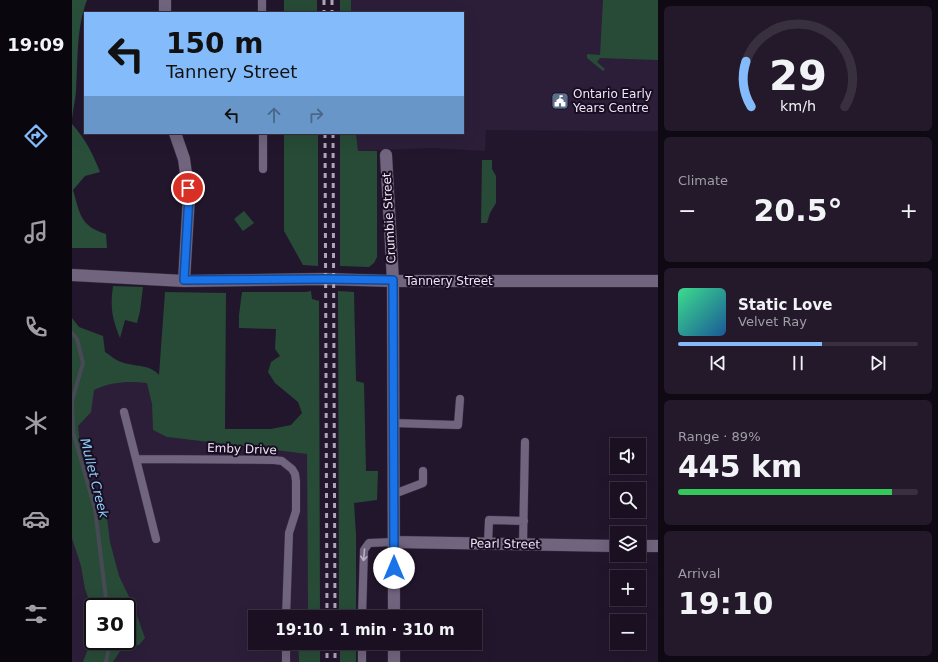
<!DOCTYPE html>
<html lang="en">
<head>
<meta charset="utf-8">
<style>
	body { margin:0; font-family:"DejaVu Sans",sans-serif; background:#23192a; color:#f1f3f6; height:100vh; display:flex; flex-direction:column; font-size:15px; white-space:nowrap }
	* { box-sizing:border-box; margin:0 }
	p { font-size:13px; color:#9f9da5 }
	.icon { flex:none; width:22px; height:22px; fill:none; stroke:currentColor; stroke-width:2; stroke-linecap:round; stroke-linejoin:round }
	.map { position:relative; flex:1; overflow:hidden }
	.details { display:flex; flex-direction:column; gap:6px; padding:6px; background:#0e0912; width:280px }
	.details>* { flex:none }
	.top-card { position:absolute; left:12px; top:12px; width:380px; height:122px; border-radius:0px; box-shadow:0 4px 16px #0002,0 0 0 1px #38303f; background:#84bcfb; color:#111; overflow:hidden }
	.tools { position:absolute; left:538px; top:438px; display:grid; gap:8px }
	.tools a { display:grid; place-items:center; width:36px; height:36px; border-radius:0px; background:#1a1021; box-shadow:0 4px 16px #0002,0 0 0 1px #38303f; font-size:20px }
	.speed { position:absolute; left:12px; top:598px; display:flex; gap:8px; font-size:20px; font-weight:700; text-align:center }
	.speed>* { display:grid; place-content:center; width:52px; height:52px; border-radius:50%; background:#1a1021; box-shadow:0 4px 16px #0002,0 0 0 1px #38303f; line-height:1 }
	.speed .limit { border:2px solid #111; border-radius:6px; background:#fff; color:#111 }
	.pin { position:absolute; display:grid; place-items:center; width:34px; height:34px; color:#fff; margin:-17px; border:2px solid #fff; border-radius:50%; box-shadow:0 1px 4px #0007 }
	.me { position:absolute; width:44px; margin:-22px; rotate:0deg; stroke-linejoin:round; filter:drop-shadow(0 0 3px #0008) }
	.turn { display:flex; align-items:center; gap:14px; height:84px; padding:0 16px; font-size:18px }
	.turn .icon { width:52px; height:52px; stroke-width:2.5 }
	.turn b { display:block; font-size:28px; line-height:34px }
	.lanes { display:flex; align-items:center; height:38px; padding:0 16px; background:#0003; justify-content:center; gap:20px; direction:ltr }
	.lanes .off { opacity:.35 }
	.big { font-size:30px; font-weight:800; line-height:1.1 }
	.details .tile { flex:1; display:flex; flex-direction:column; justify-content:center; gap:6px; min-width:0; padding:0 14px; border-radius:6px; background:#23192a }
	.details .dial { align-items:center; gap:0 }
	.dial svg { height:104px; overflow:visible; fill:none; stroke:#38303f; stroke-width:7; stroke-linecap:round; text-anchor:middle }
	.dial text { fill:#f1f3f6; stroke:none }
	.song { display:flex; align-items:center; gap:12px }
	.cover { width:48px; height:48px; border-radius:6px; background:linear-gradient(135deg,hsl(150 70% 55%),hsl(210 70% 35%)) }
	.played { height:4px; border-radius:2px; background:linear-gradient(90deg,#84bcfb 60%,#38303f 60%) }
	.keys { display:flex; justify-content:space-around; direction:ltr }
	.heat { display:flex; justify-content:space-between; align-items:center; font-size:22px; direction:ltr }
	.charge { height:6px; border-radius:3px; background:linear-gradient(90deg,#34c759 89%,#38303f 0) }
	.trip { position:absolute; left:176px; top:610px; width:234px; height:40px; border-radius:0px; background:#1a1021; box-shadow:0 4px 16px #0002,0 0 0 1px #38303f; font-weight:800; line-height:40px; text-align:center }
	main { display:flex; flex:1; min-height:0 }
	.menu { display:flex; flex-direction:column; width:72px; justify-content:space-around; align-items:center; background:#0a060d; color:#9f9da5 }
	.menu .icon { width:28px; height:28px }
	.menu .on { color:#84bcfb }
	.menu b { font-size:18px; color:#f1f3f6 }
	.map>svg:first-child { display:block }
	.built { fill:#2c1e39; fill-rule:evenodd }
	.green { fill:#274b37 }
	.forest { fill:#294f3b }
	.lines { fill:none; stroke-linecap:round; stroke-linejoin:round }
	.stream { stroke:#474a54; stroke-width:4 }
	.lane-casing { stroke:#383041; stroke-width:9 }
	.street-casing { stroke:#383041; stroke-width:13 }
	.lane { stroke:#71647e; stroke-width:8 }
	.street { stroke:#71647e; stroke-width:12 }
	.rail { stroke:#afa6b7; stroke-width:3; stroke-dasharray:5 5; stroke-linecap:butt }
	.oneway { stroke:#bbb1c5 }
	.route-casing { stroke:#114b97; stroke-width:10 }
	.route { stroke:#1a73e8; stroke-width:7 }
	.labels { text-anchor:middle; stroke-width:4; stroke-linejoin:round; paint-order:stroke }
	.poi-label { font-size:12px; fill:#ede5f4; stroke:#180d22; text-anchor:start }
	.street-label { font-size:12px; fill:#ede5f4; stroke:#180d22 }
	.water-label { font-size:13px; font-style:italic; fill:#8bd0f5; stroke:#180d22 }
</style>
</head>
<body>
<main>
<nav class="menu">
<b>19:09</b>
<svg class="icon on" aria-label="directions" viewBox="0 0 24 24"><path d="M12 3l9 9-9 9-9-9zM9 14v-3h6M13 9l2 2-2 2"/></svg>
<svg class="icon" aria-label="music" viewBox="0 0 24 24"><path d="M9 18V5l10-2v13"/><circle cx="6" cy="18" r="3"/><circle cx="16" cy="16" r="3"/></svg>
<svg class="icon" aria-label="phone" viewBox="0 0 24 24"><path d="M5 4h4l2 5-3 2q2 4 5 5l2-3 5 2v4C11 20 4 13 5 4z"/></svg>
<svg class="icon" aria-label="climate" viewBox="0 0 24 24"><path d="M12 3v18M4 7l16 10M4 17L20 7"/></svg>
<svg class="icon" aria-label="car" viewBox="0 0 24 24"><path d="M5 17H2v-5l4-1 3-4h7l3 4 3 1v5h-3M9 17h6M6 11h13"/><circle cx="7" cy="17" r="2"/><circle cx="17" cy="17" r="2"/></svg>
<svg class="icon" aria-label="filters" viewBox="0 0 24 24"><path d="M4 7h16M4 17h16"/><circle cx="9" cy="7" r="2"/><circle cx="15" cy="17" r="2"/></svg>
</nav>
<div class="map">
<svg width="586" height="662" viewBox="0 0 586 662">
	<rect width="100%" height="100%" fill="#22162c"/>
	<path class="built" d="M279,0H586V131L414,130L413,151L361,148L286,151L284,133H391V13H279Z
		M88,376L95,437L235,454L236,617H183V643H226L227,662H0V382ZM21,607H55V641H21Z"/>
	<path class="green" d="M212,0H245V13H212Z
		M268,0H279V13H268Z
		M531,0H586V60L528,58L525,62L533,69L531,71L515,58V54L528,55Z
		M212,133H246V266L231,265L212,231Z
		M268,133H284L286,151H305V257L302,263L297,267L268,266Z
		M410,160H420V169L424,176V203L418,213L415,223H409Z
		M172,211L182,223L171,231L162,219Z
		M41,286L71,287L68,311L65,323L53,320L48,338C40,318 38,308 41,286Z
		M239,291L240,299L247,301L248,617H236L235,454L95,437L81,430L80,404L75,383C56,381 39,382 22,390L19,412L6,426L8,444L17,484L35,518L38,542L47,576L62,607L73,638L67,645H52L41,662H11L21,636V641H55V607H21V611L13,589L9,566L0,538V318L7,327L31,336L33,352C38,355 43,360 49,362C62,367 78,364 87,375L93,292L154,293L153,429H199L219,425L230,413L226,402L203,383L196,372L199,362L208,356L203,349L204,329L167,328V315L170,292H234Z
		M266,291L282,292L284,381L292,383L294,471H306L305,500L282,503L284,535V617H267Z
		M226,643H248V662H227Z
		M268,643H284V662H268Z"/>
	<path class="forest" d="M0,0H15C4,29 6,61 4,92C3,101 1,110 0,119Z
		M0,124C14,140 20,152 28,172L13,176L1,190C8,214 8,226 34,234L35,248H0Z"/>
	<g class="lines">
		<path class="stream" d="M0,333L5,339L11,363L0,401L1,432L23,509L35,607
			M34,662L38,641"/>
		<g class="lane-casing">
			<path id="lane" d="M190,0V13
				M191,133V169
				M52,412L64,459L202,460L210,461L220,469L223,474L224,481V511L217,533L214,617
				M321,423L386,425L388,399
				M64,459L84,539
				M322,494L351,483V471
				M416,543L417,520L452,521
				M451,544L453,442
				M290,617L292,550L297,543L322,542
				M214,643V662
				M290,662V643"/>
		</g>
		<g class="street-casing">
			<path id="street" d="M93,13V0
				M103,133L112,159L117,196L112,281
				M314,155L321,281L322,617
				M0,275L112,281L253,279L321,281H586
				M322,542L545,546
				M567,546H586
				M322,643V662"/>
		</g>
		<use href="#lane" class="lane"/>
		<use href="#street" class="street"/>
		<path class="rail" d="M252,0V13
			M260,0V13
			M253,133L255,617
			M261,133L263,617
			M255,643V662
			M263,643V662"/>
	</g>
	<defs><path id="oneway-shaft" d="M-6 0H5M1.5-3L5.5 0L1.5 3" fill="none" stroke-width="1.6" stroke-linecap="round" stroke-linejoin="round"/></defs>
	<use class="oneway" href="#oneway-shaft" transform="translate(292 555) rotate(95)"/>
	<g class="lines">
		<g class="route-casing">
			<path id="route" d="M116,188L117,196L112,280L253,279L321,280L322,568"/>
		</g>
		<use href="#route" class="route"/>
	</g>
	<defs>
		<g id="civic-square" transform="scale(0.9)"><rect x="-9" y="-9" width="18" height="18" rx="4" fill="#5c6f8a" stroke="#180d22"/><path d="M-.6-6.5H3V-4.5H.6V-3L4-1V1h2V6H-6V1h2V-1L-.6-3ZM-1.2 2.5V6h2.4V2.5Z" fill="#fff"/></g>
	</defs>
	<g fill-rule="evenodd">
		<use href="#civic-square" x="488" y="101"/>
	</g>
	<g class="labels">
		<g class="poi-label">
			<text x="501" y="98">Ontario Early<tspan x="501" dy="14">Years Centre</tspan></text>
		</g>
		<g class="street-label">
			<text transform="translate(317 218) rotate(-93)" y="4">Crumbie Street</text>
			<text x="377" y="285">Tannery Street</text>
			<text transform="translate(170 449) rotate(2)" y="4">Emby Drive</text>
			<text transform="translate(433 544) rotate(1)" y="4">Pearl Street</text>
		</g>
		<g class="water-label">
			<text transform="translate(23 478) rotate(76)" y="5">Mullet Creek</text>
		</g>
	</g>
</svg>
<div class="tools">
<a><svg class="icon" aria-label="sound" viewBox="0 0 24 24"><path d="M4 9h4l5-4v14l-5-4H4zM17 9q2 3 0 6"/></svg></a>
<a><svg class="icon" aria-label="search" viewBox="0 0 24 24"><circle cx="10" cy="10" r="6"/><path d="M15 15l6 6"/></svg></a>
<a><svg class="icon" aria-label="layers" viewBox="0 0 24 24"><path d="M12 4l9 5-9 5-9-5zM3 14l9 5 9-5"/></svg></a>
<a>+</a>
<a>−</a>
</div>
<div class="speed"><div class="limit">30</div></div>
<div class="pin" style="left:116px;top:188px;background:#d93025"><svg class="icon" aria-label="arrive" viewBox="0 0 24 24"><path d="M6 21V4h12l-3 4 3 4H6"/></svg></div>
<svg class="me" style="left:322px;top:568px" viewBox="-20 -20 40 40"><circle r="19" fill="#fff"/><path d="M0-13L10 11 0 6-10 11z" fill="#1a73e8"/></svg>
<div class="trip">19:10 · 1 min · 310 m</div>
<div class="top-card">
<div class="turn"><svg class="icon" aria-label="left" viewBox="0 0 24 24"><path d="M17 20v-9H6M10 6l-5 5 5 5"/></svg><div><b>150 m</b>Tannery Street</div></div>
<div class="lanes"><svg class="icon" aria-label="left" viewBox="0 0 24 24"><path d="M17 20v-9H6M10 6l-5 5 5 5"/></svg><svg class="icon off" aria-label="ahead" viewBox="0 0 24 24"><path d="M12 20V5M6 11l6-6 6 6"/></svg><svg class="icon off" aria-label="right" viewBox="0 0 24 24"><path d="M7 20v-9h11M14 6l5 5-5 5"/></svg></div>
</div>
</div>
<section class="details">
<div class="tile dial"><svg viewBox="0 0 100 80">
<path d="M14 69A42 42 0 1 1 86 69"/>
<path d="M14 69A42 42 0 0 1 10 34" stroke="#84bcfb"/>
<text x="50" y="56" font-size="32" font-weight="700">29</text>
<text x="50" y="72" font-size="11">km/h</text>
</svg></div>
<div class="tile"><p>Climate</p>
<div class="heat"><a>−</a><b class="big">20.5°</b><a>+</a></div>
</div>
<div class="tile">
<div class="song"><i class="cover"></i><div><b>Static Love</b><p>Velvet Ray</p></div></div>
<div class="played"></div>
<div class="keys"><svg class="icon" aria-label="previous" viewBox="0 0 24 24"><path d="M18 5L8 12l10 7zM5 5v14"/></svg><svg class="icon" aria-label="pause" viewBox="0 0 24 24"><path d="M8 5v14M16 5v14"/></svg><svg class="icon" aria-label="next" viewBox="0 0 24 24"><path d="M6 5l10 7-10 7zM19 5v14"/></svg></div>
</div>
<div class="tile"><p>Range · 89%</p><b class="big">445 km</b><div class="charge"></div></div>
<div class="tile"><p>Arrival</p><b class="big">19:10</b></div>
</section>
</main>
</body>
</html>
